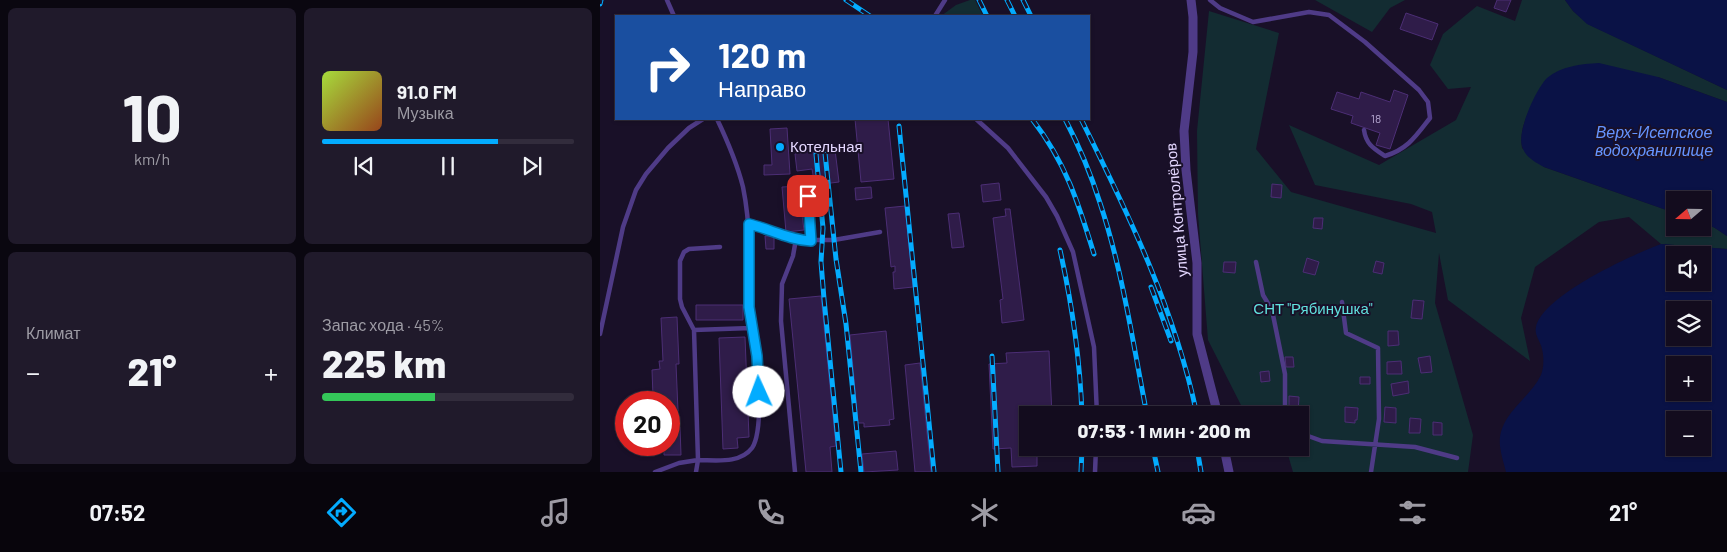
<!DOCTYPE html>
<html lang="ru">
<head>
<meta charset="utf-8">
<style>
	body { margin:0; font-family:Barlow,sans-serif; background:#201a2b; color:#f1f3f6; height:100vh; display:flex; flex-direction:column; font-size:19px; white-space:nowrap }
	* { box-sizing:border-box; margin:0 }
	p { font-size:16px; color:#9d9ba4 }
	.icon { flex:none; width:28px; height:28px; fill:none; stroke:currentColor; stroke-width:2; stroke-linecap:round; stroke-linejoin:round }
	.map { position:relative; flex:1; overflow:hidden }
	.panel { display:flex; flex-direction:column; gap:8px; padding:8px; background:#0a0710; width:600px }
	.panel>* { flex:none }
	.banner { position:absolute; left:15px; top:15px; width:475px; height:105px; border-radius:0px; box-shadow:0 1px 4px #0004,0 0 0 1px #322c3c; background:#1a4fa0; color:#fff; overflow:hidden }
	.needle { width:32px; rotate:250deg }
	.buttons { position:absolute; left:1066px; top:191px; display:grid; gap:10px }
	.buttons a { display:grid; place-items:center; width:45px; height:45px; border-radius:0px; background:#130c1e; box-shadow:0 1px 4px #0004,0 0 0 1px #322c3c; font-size:25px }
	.speed { position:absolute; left:15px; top:391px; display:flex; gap:10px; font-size:25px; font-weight:700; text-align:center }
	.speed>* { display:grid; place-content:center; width:65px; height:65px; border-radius:50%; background:#130c1e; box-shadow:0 1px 4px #0004,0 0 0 1px #322c3c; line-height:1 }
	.speed .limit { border:8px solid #d22; background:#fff; color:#111 }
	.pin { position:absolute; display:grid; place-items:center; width:42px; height:42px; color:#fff; margin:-21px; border-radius:10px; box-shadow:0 2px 8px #0006 }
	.me { position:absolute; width:55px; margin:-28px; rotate:358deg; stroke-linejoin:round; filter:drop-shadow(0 0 4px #0008) }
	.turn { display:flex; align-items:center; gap:18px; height:105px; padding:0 20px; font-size:22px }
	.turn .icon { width:65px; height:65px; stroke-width:2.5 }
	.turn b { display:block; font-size:35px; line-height:42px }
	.big { font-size:38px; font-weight:800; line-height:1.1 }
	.panel .tile { flex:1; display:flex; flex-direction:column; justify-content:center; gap:8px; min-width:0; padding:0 18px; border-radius:8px; background:#201a2b }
	.panel .dial { align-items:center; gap:0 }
	.dial b { font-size:65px; line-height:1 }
	.song { display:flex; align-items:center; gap:15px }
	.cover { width:60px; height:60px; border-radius:8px; background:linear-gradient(135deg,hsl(80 70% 55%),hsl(20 70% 35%)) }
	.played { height:5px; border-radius:2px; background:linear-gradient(90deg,#03acff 70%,#322c3c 70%) }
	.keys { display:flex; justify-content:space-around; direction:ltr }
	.heat { display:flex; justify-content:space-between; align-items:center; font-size:28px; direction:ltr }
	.charge { height:8px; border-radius:4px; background:linear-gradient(90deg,#34c759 45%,#322c3c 0) }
	.panel .tiles { flex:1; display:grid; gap:8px; grid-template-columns:repeat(2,1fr) }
	.trip { position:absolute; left:419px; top:406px; width:290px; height:50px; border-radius:0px; background:#130c1e; box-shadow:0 1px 4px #0004,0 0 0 1px #322c3c; font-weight:800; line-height:50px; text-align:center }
	.tabs { display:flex; height:80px; justify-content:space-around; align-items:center; background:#08050c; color:#9d9ba4 }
	.tabs .icon { width:35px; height:35px }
	.tabs .on { color:#03acff }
	.tabs b { font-size:22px; color:#f1f3f6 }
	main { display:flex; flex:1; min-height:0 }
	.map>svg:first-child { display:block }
	.green { fill:#132c32 }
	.water { fill:#0a1246; fill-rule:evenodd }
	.building { fill:#2f1c49; stroke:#4c2e75 }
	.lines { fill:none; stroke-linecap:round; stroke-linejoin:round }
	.lane { stroke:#4f3b87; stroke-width:4.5 }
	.street { stroke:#4f3b87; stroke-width:9 }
	.rail-casing { stroke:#03acff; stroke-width:5 }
	.rail { stroke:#191028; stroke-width:3; stroke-dasharray:9; stroke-linecap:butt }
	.route-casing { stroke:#0270a6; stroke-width:12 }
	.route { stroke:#03acff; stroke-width:9 }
	.poi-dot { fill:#03acff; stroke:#191028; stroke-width:2 }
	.labels { text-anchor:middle; stroke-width:4; stroke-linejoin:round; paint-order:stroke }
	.number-label { font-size:12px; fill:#b7a8d2 }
	.poi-label { font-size:15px; fill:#e4d7ff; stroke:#191028; text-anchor:start }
	.street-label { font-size:15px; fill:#e4d7ff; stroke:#191028 }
	.park-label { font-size:15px; fill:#61e1de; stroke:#191028 }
	.water-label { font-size:16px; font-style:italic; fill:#6594ff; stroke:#191028 }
</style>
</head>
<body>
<main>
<section class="panel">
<div class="tiles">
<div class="tile dial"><b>10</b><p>km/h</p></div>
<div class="tile">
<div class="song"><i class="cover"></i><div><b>91.0 FM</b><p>Музыка</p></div></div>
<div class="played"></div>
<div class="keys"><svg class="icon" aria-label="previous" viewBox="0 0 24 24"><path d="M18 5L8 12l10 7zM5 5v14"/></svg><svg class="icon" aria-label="pause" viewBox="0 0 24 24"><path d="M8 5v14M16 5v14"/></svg><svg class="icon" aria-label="next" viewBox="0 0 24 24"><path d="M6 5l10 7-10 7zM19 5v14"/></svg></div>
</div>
<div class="tile"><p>Климат</p>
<div class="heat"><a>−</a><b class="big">21°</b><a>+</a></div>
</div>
<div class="tile"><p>Запас хода · 45%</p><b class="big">225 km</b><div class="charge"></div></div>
</div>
</section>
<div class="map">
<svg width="1127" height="472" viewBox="0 0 1127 472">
	<rect width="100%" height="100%" fill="#191028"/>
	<path class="green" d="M370,0H375L383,16H341L356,5Z
		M715,0H805L790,8L772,32Z
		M922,0H965L973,11L988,24L1127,90V102L1058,77L935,99C927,115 919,129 922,148L944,167L1075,213V228H1102L1103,222L1115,228L1127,236V249L1061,244L1029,217L999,222L935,267L921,318L930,361L848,300L839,253L835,303L873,435L868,472H693L686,448H700V415H654L645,413L608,340L598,214L597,131L609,11L679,33L656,149L691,192L836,233L832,212L811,204L715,185L689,125L779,165L856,120L871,87L848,89L830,65L843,34L877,6L915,21Z"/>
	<path class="water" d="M965,0H1127V90L987,24L973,11Z
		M999,63L1058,77L1127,102V236L1115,228L1103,222L1102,200H1075V213L944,167C935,162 925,157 922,146C917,131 936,89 947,78C961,66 981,64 999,63Z
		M1061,244L1127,249V472H906C904,464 901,455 900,446C897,415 929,400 941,375C944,367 944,357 942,349C941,342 934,335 936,327C943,295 1032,255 1061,244ZM1075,255H1102V282H1075ZM1075,310H1102V338H1075ZM1075,365H1102V392H1075ZM1075,420H1102V448H1075Z"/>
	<path class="building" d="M897,0H911L906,12L894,8Z
		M806,13L838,24L832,40L800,29Z
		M794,90L808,95L790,149L776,145L780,133L751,123L753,116L731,109L737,92L759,99L761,92L790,102Z
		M255,119H288L294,179L261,182Z
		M187,128L190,174L164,175V165H172L170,129Z
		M235,150L239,182L215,185L216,190L204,192L202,183L214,181L212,169L197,171L195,154L209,151V153Z
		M399,183L401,200L383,202L381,185Z
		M672,184L682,185L681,198L671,197Z
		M200,186L204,215H202L204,230L186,232L182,187Z
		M271,187L272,198L256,200L255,188Z
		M305,206L313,287L294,289L293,272H295V266L291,267L285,208Z
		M405,209H410L424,320L402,323L400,300L403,299L393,218L406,216Z
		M359,213L364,247L352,248L348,214Z
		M714,218H723L722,229L713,228Z
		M165,236H174V249H166Z
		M707,258L719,262L715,275L703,272Z
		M776,261L784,263L782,274L773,272Z
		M624,262H636L635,273L623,272Z
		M221,296L236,446L230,447L232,472H206L189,299Z
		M813,300L824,301L822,319L811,318Z
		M96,305H143V320H96Z
		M77,317L79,364H76L78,411H69V402H62V395L53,396L52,370L60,369L59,361H63L61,318Z
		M286,331L294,419L289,420L290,425L264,427V423H258L250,335Z
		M788,331H798L799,345L788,346Z
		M145,337L149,437L137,438L138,448L123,449L119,338Z
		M449,351L452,415H428V448H437V466L412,467L411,448L393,449L389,364L407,363L406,353Z
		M830,356L832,372L821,373L818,358Z
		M685,357H693L694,367H686Z
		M801,361L802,374H787V362Z
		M320,363L331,472H315L305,365Z
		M669,371L670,381L661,382L660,372Z
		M760,377H770V384H760Z
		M808,381L809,393L793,396L791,384Z
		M689,396L699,397L698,412H689Z
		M745,407L758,408L757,420H755V423L745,422Z
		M785,407L796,408V423L784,422Z
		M810,418L821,419L820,433H809Z
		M833,422L842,423V435H833Z
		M80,427L81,455H64V445H69V442H73L72,428Z
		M296,451L298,470L264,472L262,454Z"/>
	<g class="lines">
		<path class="lane" d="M67,0L74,16
			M610,0L620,8L653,22L709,12L729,15L765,42L819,90L828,102L830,118C816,136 808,149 785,156C773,148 766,144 764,130
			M335,16L345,0
			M117,119C127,140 137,163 143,187C151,226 150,268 149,308C149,323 154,339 156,354C159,373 163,432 152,448C140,464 116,460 98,460L94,330L82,307L80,299V261L84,252L89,249L120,247
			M376,119L408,148L446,197L457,216L473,252L494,347L497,415
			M208,196L211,241
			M149,225L164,228L183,235L203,240H234L280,232
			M656,262L663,295L672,310L685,374V415
			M742,302L746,333L778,348L779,419L771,472
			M94,330L151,328
			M0,334L23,227L36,190L46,174L68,148L89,128L103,119
			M700,433L722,441L815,447L857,458
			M55,472L79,463L98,460L96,472
			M195,472L181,321L182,284L193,256L196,239
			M495,472L496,448"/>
		<path class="street" d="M591,0L593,17V52L584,131L586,170L597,263V334L618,415
			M624,448L629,472"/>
		<g class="rail-casing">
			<path id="rail" d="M246,0L270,16
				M379,0L387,16
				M407,0L415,16
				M423,0L431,16
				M0,4L1,0
				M432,119C466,163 478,202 494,254
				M465,119C479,146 491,174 500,203C523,272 533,344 547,415
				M481,119C529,215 575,310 597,415
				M299,126L334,472
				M225,153L236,259L246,324L261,472
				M216,154L223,228L221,262L224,299L241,472
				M460,250C472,304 480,359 482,415
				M551,287L571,341
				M392,356L398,472
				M553,448L558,472
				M597,448L601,472
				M481,472L482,448"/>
		</g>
		<use href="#rail" class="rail"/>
	</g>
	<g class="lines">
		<g class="route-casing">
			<path id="route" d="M159,392L157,356L149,307V224C170,229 189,240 211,241L208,196"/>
		</g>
		<use href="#route" class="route"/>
	</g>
	<circle class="poi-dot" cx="180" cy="147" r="5"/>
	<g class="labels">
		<g class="number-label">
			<text x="776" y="123">18</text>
		</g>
		<g class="poi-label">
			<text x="190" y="152">Котельная</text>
		</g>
		<g class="street-label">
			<text transform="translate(577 210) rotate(-95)" y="5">улица Контролёров</text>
		</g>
		<g class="park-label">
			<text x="713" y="314">СНТ "Рябинушка"</text>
		</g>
		<g class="water-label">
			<text x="1054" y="138">Верх-Исетское<tspan x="1054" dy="18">водохранилище</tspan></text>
		</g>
	</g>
</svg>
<div class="buttons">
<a><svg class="needle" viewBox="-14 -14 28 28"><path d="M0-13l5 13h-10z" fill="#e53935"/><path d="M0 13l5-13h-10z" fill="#9d9ba4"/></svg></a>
<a><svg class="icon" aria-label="sound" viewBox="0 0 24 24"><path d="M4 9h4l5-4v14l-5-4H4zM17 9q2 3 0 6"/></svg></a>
<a><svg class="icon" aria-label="layers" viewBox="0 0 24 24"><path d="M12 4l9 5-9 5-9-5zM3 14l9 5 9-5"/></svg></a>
<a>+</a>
<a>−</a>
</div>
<div class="speed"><div class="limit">20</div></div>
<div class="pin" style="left:208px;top:196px;background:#d93025"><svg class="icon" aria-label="arrive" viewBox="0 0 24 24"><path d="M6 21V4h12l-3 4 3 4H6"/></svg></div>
<svg class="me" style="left:159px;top:392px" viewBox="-20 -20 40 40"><circle r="19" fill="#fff"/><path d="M0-13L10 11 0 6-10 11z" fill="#03acff"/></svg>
<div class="trip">07:53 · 1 мин · 200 m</div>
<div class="banner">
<div class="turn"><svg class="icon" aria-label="right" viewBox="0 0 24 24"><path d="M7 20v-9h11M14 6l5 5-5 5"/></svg><div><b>120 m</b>Направо</div></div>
</div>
</div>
</main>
<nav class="tabs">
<b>07:52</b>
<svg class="icon on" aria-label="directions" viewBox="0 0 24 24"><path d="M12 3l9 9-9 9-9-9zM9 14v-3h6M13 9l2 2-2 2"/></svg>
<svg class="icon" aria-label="music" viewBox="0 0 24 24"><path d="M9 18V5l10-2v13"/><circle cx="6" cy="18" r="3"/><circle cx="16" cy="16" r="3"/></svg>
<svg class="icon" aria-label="phone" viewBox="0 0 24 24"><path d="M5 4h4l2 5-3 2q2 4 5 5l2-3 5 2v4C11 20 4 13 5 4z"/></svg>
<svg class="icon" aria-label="climate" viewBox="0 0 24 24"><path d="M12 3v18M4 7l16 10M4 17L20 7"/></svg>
<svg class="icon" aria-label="car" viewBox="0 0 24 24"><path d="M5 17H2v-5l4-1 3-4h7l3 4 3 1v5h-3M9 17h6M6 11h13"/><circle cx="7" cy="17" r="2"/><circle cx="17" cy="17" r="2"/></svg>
<svg class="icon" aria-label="filters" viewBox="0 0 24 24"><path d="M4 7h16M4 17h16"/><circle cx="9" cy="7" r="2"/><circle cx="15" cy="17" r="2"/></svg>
<b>21°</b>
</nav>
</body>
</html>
